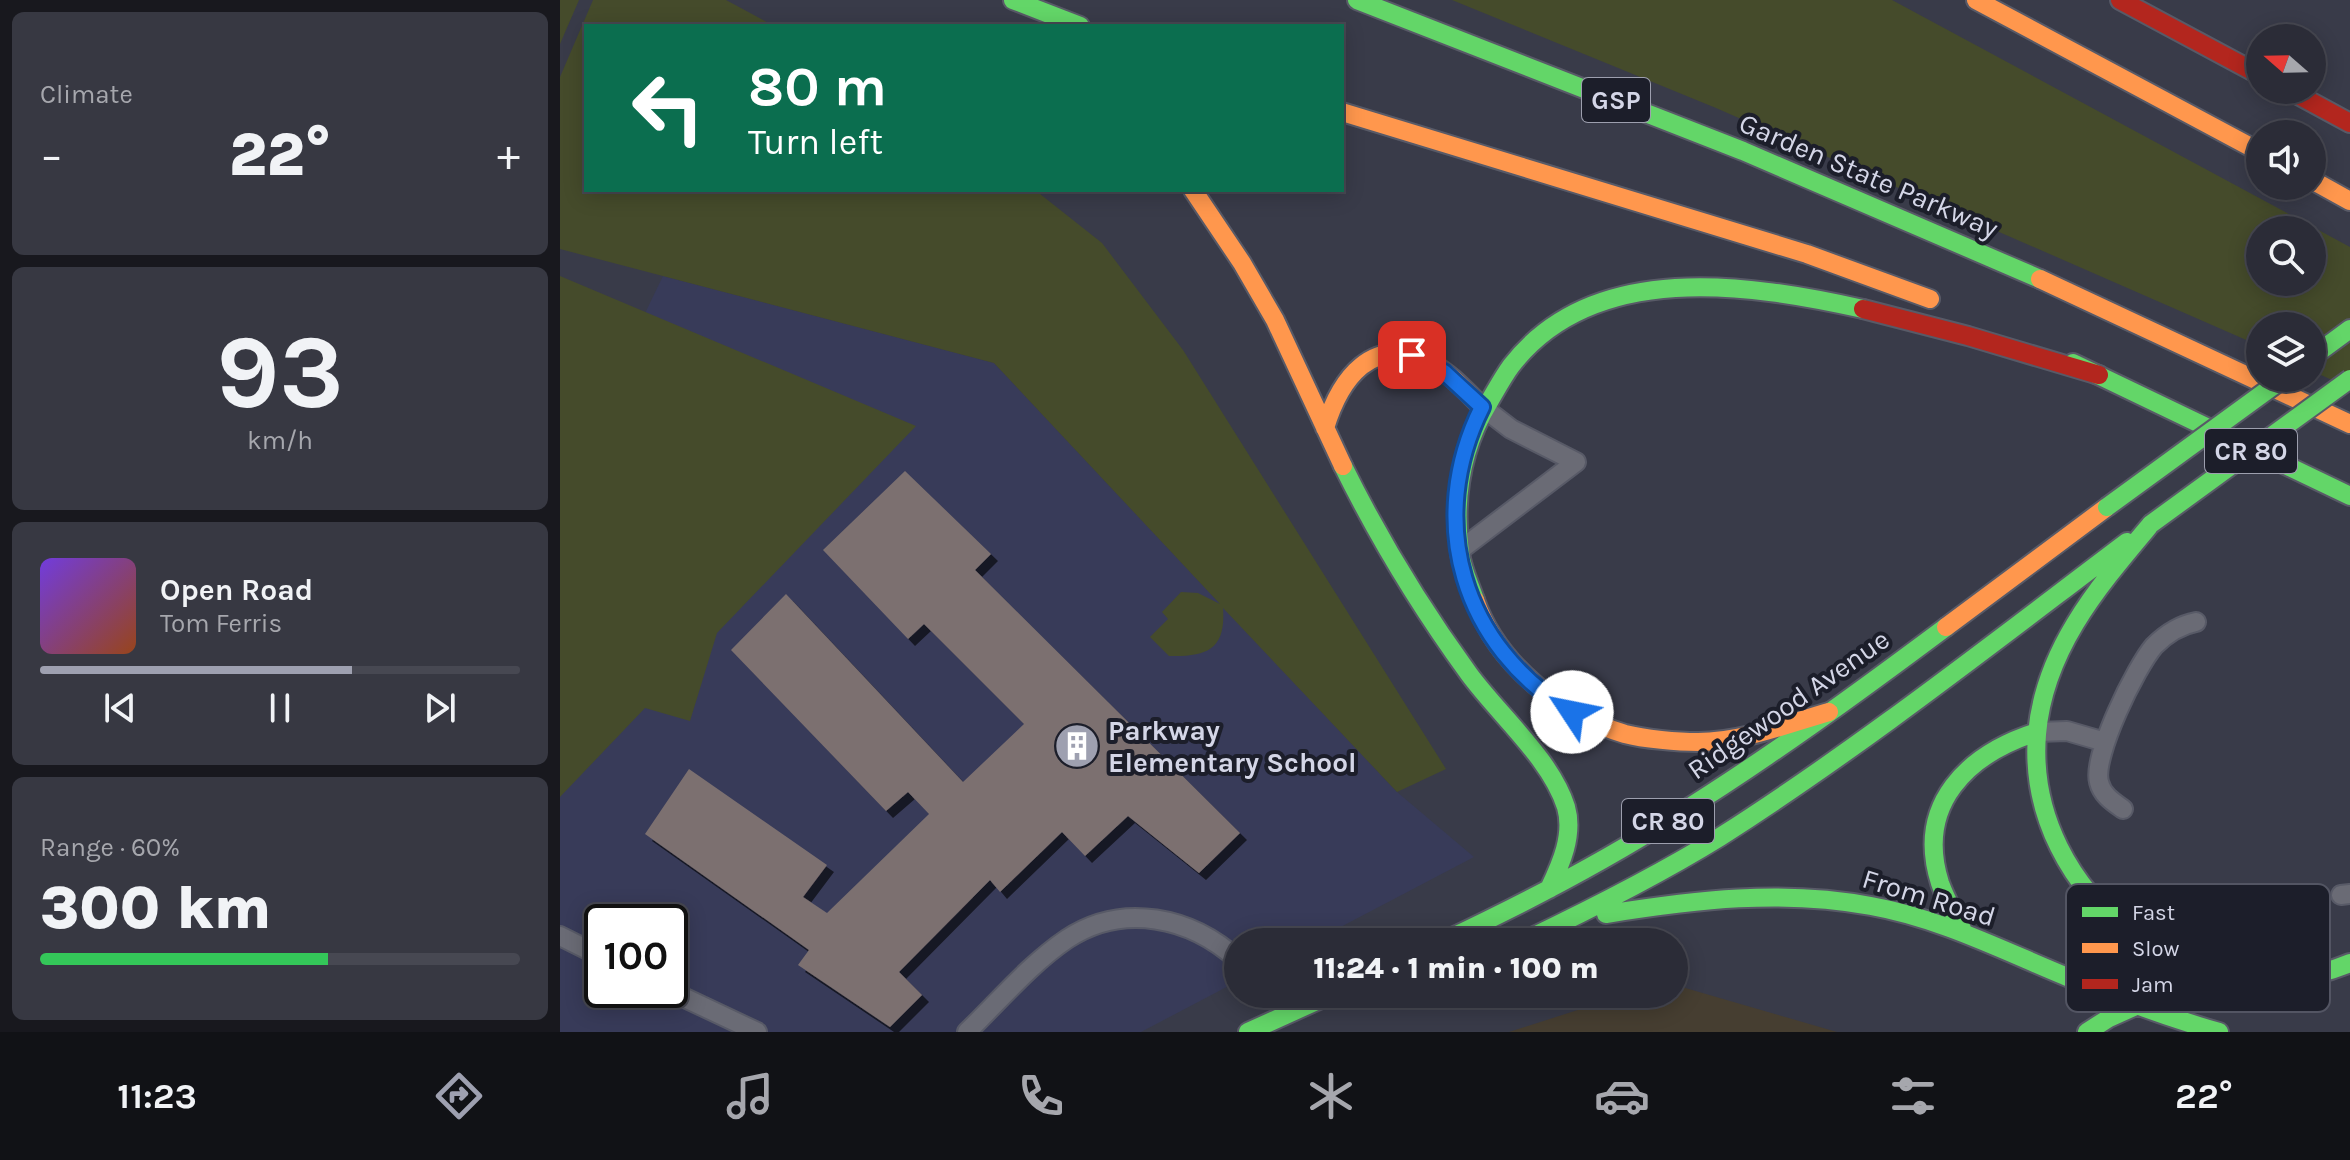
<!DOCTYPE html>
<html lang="en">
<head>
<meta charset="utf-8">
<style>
	body { margin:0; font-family:Karla,sans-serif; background:#373842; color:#f1f3f6; height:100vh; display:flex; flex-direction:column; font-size:30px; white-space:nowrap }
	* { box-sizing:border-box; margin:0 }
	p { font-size:26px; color:#a6a7ad }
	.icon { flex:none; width:44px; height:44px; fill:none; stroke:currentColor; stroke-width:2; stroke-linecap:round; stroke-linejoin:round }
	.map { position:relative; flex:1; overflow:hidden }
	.details { display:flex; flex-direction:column; gap:12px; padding:12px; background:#18181e; width:560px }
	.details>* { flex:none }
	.banner { position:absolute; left:24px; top:24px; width:760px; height:168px; border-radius:0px; box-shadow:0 4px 20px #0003,0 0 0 2px #474852; background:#0b6e4f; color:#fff; overflow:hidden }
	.needle { width:52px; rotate:290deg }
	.buttons { position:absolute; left:1686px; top:24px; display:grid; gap:16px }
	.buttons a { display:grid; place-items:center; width:80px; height:80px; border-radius:50%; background:#2b2c37; box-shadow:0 4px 20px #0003,0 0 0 2px #474852; font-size:40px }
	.speed { position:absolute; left:24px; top:904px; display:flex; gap:16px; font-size:40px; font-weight:700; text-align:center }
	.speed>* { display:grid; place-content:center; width:104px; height:104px; border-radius:50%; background:#2b2c37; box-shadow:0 4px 20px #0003,0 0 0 2px #474852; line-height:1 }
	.speed .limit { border:4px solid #111; border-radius:12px; background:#fff; color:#111 }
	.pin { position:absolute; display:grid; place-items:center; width:68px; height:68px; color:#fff; margin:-34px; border-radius:16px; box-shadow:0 4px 12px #0006 }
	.me { position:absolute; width:88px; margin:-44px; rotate:304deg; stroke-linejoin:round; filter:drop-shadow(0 0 6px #0008) }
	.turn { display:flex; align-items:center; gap:28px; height:168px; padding:0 32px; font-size:36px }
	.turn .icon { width:104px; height:104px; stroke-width:2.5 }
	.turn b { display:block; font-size:56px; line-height:68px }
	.big { font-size:60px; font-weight:800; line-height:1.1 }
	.details .card { flex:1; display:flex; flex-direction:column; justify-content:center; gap:12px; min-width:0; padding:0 28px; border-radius:12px; background:#373842 }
	.details .dial { align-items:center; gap:0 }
	.dial b { font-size:104px; line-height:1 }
	.song { display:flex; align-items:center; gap:24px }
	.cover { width:96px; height:96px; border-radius:12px; background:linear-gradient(135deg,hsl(260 70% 55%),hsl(20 70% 35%)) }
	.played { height:8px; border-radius:4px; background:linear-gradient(90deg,#9ea0b0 65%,#474852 65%) }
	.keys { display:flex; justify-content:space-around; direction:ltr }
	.heat { display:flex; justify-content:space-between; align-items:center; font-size:44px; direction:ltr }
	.charge { height:12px; border-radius:6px; background:linear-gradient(90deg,#34c759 60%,#474852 0) }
	.trip { position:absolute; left:664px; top:928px; width:464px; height:80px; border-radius:40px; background:#2b2c37; box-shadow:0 4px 20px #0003,0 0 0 2px #474852; font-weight:800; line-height:80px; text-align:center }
	.tabs { display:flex; height:128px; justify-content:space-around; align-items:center; background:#111216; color:#a6a7ad }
	.tabs .icon { width:56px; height:56px }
	.tabs .current { color:#9ea0b0 }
	.tabs b { font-size:36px; color:#f1f3f6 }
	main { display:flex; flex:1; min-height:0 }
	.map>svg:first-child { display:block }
	.commercial { fill:#463e31 }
	.built { fill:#383b59; fill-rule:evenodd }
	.green { fill:#454b2b; fill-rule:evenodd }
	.building { fill:#7c7070; filter:url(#shadow) }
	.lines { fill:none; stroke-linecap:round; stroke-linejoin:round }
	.lane-casing { stroke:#585a67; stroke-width:22 }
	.fast-casing { stroke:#585a67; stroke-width:22 }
	.slow-casing { stroke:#585a67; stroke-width:22 }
	.jam-casing { stroke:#585a67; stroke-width:22 }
	.lane { stroke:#6a6b75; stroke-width:18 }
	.fast { stroke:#63d668; stroke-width:18 }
	.slow { stroke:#ff974d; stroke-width:18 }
	.jam { stroke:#b3261e; stroke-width:18 }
	.fast-bridge-casing { stroke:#585a67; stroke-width:22; stroke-linecap:butt }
	.fast-bridge { stroke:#63d668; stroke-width:18 }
	.route-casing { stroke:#114b97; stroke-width:20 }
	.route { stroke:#1a73e8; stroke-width:14 }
	.labels { text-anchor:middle; stroke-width:8; stroke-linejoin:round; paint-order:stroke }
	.shield { fill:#1c1e2a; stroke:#9d9fae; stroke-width:2 }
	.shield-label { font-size:26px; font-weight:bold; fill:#d4d6e7 }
	.street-label { font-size:28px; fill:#d4d6e7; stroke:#1c1e2a }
	.poi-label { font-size:28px; font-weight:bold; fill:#d4d6e7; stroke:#1c1e2a; text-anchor:start }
	.key { fill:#1c1e2a; stroke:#535563; stroke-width:2 }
	.key-label { font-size:22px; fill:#d4d6e7 }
</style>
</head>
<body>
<main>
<section class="details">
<div class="card"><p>Climate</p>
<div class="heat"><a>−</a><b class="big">22°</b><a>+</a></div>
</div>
<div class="card dial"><b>93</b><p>km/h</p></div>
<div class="card">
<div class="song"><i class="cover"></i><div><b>Open Road</b><p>Tom Ferris</p></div></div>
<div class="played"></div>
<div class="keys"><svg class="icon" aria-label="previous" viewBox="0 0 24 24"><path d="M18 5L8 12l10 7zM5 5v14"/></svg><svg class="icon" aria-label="pause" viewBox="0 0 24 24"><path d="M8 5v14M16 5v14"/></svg><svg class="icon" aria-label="next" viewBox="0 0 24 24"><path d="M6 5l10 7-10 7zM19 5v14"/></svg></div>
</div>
<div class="card"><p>Range · 60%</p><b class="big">300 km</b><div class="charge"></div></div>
</section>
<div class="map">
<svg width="1790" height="1032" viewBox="0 0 1790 1032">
	<defs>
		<filter id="shadow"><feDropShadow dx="7" dy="7" stdDeviation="0" flood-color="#0009"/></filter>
	</defs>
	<rect width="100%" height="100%" fill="#393b49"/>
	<path class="commercial" d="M1115,985L1277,1032H949L1024,1008L1078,994H1114Z"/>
	<path class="built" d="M103,276L434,363L837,792L914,857L752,942H678V981L581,1032H0V489ZM42,922H110V990H42Z"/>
	<path class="green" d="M0,0H19L0,44Z
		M33,0H166L214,26H26V190H475L542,243L623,350L886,769L837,792L663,608C666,649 648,657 609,656L590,637L608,619L602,612L621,592L638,593L660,604L434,363L0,249V77Z
		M892,0H1332L1790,247V388L1752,371V326H1700V346L1156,108ZM1700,230H1752V282H1700Z
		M0,276L356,426L157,633L130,721L85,708L0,797Z"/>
	<path class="building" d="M345,471L431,554L415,570L680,833L639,873L568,816L525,856L502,832L440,892L430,880L339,972L362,995L330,1027L238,965L249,950L85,834L129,769L267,865L243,897L267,913L369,814L348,792L326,811L171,650L226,594L403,782L464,724L364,624L348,639L263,550Z"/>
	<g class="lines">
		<g class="lane-casing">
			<path id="lane" d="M904,547L1016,462L951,429L925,409
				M1478,732L1507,731L1545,742
				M1563,809C1553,802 1542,795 1539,782C1532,756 1576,667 1594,646C1606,634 1620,625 1636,622
				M1781,895L1790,894
				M0,936L42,957
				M108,990L197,1032
				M407,1032C439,1001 470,964 507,939C563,902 631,917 678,960"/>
		</g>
		<g class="fast-casing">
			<path id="fast" d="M453,0L520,26
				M797,0L1183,151L1480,279
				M1752,357L1790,329
				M1513,363L1790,496
				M783,466C819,539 861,608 909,674C939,715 991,759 1006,807C1014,835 1001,864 989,889
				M1591,524C1539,586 1484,649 1477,734C1464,896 1638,1027 1790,963
				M915,600C910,585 902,569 900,553C893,500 901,448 929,402C936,390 943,377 951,366C1033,259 1190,284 1303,309
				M1046,914C1134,900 1223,889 1311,906C1379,918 1442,950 1505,976C1555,998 1606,1017 1659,1032
				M1404,933C1396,917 1386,900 1380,883C1355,804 1408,754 1477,732
				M882,942C963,904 1042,863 1117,815C1210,757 1299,692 1386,627
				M962,942C1029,910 1097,876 1160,837C1301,747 1433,643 1567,542
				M688,1032L772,994
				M1527,1032L1549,1018L1578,1005"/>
		</g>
		<g class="slow-casing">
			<path id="slow" d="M1416,0L1700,152
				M782,112L1247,254L1370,299
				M1752,180L1790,201
				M633,190L682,263L715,320L783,466
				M1480,279L1790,424
				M765,428C780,379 812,334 869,362C889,372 906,391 922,407
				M915,600C937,664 1001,715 1065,734C1084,739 1118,742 1138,742C1182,742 1227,724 1269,712
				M1386,627L1547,507"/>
		</g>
		<g class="jam-casing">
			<path id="jam" d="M1560,0L1700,75
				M1729,90L1790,123
				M1303,309L1408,336L1539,375"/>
		</g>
		<use href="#lane" class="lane"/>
		<use href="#fast" class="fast"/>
		<use href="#slow" class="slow"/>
		<use href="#jam" class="jam"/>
		<g class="fast-bridge-casing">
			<path id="fast-bridge" d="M1547,507L1724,378
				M1591,524L1790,379"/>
		</g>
		<use href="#fast-bridge" class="fast-bridge"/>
	</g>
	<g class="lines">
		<g class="route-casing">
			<path id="route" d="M852,355L884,372L922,407C865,521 902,647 1012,712"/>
		</g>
		<use href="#route" class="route"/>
	</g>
	<defs>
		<g id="building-disc" transform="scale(2.3)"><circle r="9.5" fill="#9ea0b0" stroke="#1c1e2a"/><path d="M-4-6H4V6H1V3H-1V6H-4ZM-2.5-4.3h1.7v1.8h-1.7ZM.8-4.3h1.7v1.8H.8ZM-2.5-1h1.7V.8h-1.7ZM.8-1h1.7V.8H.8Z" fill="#fff"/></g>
	</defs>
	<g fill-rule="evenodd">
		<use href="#building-disc" x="517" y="746"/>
	</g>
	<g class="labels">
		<g class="shield">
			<rect x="1022" y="78" width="68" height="44" rx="6"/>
			<rect x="1645" y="429" width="92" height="44" rx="6"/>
			<rect x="1062" y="799" width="92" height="44" rx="6"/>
		</g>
		<g class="shield-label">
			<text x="1056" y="109">GSP</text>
			<text x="1691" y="460">CR 80</text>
			<text x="1108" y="830">CR 80</text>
		</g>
		<g class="street-label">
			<text transform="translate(1309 175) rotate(23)" y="10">Garden State Parkway</text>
			<text transform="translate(1228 704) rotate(-35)" y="10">Ridgewood Avenue</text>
			<text transform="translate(1369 897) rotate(17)" y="10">From Road</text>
		</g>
		<g class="poi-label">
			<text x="548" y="740">Parkway<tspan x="548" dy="32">Elementary School</tspan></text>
		</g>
	</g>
	<rect x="1506" y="884" width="264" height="128" rx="12" class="key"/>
	<rect x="1522" y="907" width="36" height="10" fill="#63d668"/>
	<rect x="1522" y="943" width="36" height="10" fill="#ff974d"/>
	<rect x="1522" y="979" width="36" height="10" fill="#b3261e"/>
	<g class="key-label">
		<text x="1572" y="920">Fast</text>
		<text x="1572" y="956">Slow</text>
		<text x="1572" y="992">Jam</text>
	</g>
</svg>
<div class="buttons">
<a><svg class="needle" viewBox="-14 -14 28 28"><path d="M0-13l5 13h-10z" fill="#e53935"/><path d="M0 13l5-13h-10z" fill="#a6a7ad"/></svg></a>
<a><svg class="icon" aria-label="sound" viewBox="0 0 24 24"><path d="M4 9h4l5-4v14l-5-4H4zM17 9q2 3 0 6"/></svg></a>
<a><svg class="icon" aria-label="search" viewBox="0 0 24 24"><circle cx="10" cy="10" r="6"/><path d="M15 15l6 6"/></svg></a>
<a><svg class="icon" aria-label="layers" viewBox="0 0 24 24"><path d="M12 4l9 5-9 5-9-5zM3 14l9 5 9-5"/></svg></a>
</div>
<div class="speed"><div class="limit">100</div></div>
<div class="pin" style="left:852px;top:355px;background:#d93025"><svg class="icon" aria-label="arrive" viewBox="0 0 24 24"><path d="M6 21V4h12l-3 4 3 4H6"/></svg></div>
<svg class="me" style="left:1012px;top:712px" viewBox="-20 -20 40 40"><circle r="19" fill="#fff"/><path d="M0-13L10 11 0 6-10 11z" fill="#1a73e8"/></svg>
<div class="trip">11:24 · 1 min · 100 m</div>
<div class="banner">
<div class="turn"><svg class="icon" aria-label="left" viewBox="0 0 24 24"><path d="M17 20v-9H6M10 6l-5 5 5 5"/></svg><div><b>80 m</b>Turn left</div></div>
</div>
</div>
</main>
<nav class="tabs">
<b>11:23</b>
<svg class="icon current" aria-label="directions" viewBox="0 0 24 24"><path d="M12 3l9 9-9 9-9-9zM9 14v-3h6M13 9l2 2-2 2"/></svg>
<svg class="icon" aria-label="music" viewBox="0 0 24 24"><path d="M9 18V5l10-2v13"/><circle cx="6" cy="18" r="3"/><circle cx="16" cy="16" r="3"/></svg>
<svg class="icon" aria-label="phone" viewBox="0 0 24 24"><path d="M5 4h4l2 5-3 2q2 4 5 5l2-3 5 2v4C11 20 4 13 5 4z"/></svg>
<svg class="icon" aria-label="climate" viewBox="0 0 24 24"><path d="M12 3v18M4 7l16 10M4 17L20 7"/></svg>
<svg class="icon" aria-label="car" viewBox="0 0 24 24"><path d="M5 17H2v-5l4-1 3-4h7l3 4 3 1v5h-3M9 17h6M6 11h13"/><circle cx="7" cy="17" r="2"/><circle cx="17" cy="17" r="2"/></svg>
<svg class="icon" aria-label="filters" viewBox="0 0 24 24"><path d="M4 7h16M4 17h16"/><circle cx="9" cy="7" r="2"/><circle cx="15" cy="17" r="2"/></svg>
<b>22°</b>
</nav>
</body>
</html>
